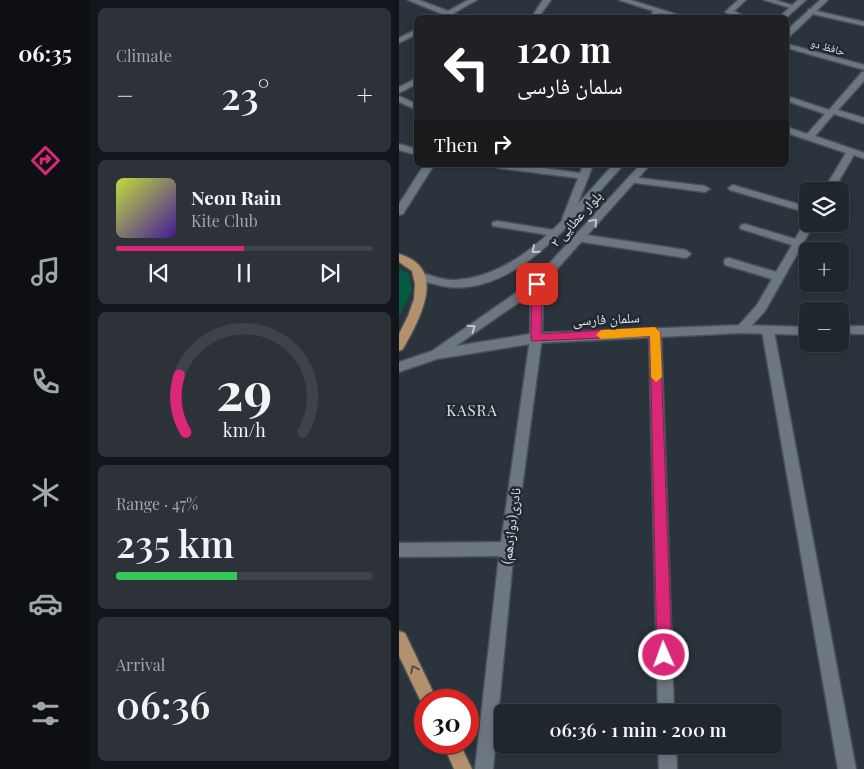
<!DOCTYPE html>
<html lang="en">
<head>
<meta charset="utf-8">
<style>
	body { margin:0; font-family:"Playfair Display","Noto Naskh Arabic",serif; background:#2d3239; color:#f1f3f6; height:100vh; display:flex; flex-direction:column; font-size:19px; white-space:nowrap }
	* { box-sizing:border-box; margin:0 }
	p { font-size:16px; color:#a2a5aa }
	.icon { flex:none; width:28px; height:28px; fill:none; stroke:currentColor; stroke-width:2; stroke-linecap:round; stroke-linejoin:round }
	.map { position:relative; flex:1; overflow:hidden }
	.panel { display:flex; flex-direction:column; gap:8px; padding:8px; background:#121519; width:309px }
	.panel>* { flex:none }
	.banner { position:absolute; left:15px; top:15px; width:375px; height:152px; border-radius:8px; box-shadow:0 2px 8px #0003,0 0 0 1px #3d4349; background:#202124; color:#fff; overflow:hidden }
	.buttons { position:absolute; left:400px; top:182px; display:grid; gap:10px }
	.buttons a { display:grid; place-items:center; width:50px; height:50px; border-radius:8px; background:#20262d; box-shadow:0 2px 8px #0003,0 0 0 1px #3d4349; font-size:25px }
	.speed { position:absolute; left:15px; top:689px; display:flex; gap:10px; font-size:25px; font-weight:700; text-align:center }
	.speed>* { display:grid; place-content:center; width:65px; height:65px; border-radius:50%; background:#20262d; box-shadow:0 2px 8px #0003,0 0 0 1px #3d4349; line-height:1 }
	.speed .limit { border:8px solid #d22; background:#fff; color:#111 }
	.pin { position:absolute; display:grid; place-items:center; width:42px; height:42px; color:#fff; margin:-21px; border-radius:10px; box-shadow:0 2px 8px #0006 }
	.me { position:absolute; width:55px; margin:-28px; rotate:358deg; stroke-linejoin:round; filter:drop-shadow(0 0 4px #0008) }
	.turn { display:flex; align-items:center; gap:18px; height:105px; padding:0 20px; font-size:22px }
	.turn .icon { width:65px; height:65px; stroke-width:2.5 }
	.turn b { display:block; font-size:35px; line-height:42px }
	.then { display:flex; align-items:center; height:48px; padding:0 20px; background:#0003; gap:10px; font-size:19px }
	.big { font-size:38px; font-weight:600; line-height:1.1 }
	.panel .tile { flex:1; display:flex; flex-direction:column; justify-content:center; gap:8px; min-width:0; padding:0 18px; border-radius:8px; background:#2d3239 }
	.panel .dial { align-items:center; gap:0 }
	.dial svg { height:130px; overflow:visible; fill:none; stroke:#3d4349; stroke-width:7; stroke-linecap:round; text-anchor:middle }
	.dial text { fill:#f1f3f6; stroke:none }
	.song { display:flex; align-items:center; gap:15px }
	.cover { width:60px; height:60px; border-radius:8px; background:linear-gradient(135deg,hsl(70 70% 55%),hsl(260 70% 35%)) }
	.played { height:5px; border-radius:2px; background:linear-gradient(90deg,#db2777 50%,#3d4349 50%) }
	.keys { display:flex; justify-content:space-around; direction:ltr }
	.heat { display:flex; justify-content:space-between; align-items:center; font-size:28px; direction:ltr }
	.charge { height:8px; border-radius:4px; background:linear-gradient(90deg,#34c759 47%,#3d4349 0) }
	.trip { position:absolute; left:95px; top:704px; width:288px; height:50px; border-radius:8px; background:#20262d; box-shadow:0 2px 8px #0003,0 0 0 1px #3d4349; font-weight:600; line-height:50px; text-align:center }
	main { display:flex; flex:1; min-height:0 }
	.menu { display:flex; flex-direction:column; width:90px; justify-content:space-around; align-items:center; background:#0d0f12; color:#a2a5aa }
	.menu .icon { width:35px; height:35px }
	.menu .selected { color:#db2777 }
	.menu b { font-size:22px; color:#f1f3f6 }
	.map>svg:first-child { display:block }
	.green { fill:#055b40 }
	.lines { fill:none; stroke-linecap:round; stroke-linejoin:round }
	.minor-casing { stroke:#484f56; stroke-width:3 }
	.tertiary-casing { stroke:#484f56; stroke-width:3 }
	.primary-casing { stroke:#484f56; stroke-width:3 }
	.minor { fill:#6d7781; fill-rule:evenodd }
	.tertiary { fill:#6d7781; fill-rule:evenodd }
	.primary { fill:#b3916d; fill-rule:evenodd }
	.oneway { stroke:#c2c8cf }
	.oneway2 { stroke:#544d47 }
	.route { fill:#db2777; stroke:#8e194d }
	.slow { fill:#f59e0b }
	.labels { text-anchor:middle; stroke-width:5; stroke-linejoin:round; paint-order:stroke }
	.far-street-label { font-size:11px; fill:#dee3e9; stroke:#212932 }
	.street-label { font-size:14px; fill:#dee3e9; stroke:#212932 }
	.neighbourhood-label { font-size:15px; letter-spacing:1px; fill:#dee3e9; stroke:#212932 }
</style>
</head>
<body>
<main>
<nav class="menu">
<b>06:35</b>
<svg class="icon selected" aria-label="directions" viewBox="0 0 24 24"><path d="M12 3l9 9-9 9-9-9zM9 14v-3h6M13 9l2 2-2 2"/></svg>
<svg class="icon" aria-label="music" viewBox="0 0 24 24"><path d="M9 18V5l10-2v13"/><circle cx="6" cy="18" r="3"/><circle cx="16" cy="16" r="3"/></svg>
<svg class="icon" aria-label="phone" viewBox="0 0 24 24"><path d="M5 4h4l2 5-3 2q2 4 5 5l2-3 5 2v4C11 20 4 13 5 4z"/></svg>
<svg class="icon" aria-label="climate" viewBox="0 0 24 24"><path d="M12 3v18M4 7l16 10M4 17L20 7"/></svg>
<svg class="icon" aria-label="car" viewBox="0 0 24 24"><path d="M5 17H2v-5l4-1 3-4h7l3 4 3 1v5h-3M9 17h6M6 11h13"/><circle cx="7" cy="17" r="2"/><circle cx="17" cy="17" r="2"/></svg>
<svg class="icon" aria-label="filters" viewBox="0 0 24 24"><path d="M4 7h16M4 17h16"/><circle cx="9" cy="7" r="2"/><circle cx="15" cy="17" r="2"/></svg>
</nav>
<section class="panel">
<div class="tile"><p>Climate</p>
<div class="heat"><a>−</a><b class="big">23°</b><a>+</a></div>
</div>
<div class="tile">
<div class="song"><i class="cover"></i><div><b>Neon Rain</b><p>Kite Club</p></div></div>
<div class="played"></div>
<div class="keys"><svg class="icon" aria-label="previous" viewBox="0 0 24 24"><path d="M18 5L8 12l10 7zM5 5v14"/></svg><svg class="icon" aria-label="pause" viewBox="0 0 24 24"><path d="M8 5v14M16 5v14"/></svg><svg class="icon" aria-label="next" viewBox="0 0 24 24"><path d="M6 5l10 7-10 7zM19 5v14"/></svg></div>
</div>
<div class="tile dial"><svg viewBox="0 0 100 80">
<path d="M14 69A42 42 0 1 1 86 69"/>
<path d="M14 69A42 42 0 0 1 10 34" stroke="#db2777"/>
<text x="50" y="56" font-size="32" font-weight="700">29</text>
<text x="50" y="72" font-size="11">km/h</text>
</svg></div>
<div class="tile"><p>Range · 47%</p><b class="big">235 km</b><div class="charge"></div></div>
<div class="tile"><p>Arrival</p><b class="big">06:36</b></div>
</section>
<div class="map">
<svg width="466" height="769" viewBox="0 0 466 769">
	<rect width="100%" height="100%" fill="#2b333c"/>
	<path class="green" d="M0,269L10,274L13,290L0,317Z"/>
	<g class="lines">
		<g class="minor-casing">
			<path id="minor" d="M9,0H20L49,11L69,0H78L55,13L63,18H42L43,14Z
				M144,0H152L139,18H132Z
				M339,0H347L335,11L350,18H338L326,12Z
				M365,0H377L399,7L395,9Z
				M255,8L262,10L259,18H251Z
				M409,9L466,22V26L409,13Z
				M18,29V34L0,43V38Z
				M463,72H466V80L439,110L466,118V124L435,114L416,136L466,153V159L455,155L434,191H424L447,153L388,133V127L408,134L426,114L388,101V96L430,110Z
				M18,78V84L0,93V87Z
				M0,96L18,104V110L0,102Z
				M0,144L18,149V155L0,150Z
				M25,165H35L4,214L0,215V204Z
				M94,165H122L181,173L184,165H194L173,219L168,222L163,219L179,178L99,168Z
				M232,177L306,186L311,189L306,192L229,182L227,180Z
				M334,185L409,207V213L331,190L329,188Z
				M98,221L155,230L160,233L155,236L94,226L93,224L94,222Z
				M409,221V224H415L366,311L347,332H339L337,329L339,326L358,305L373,279L326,265L325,262L326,259L330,258L377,272L393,245L342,229L341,227L342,225L346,224L396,239L406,222Z
				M181,234L287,250L292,254L287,258L177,241L176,238L177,235Z
				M138,280L144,284L143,338L115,549L94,769H76L100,556L0,557V543L102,542L131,338L132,284Z
				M369,327L375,331L457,769H439L363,331Z
				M256,328L262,332L275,712H259L250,332Z
				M259,745H277L278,769H260Z"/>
		</g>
		<g class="tertiary-casing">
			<path id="tertiary" d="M220,0H232L289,18H276Z
				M399,0H407L387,18H379Z
				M421,0H429L391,36H388V30Z
				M388,44L466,65V70L388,48Z
				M214,165H224C215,176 205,186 196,197C159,238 101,301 39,285C32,283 19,282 14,276L20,272C32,275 45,281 57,280C125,275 172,210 214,165Z
				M241,165H251L142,287L57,346L137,333L343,325L409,327V335L343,333L137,343L38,359L0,372V362L33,351L134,281Z
				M441,326H466V334H441Z"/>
		</g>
		<g class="primary-casing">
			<path id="primary" d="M0,254C50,268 20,320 4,349L0,351V334L9,316L15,299L16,284L13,271L0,262Z
				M0,631L6,633L38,700H26V707L24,706L0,656Z
				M43,742H60L73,769H55Z"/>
		</g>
		<use href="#minor" class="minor"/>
		<use href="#tertiary" class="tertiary"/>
		<use href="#primary" class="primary"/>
	</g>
	<defs><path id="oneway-chevron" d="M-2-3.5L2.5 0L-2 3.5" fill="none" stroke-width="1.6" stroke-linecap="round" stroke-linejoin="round" transform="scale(1.25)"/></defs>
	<g class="oneway">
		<use href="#oneway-chevron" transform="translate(195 222) rotate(-49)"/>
		<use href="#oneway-chevron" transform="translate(136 250) rotate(139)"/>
		<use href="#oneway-chevron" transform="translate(73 328) rotate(-35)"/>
	</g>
	<use class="oneway2" href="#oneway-chevron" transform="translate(15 669) rotate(-116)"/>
	<path class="route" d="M138,280L143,284L142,334L256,327L261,332L273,655L271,661L265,663L260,661L258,655L251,336L133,341L132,338L133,284Z"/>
	<path class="slow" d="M256,327L261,332L263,377L257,382L252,377L251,336L202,339L197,335L202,330Z"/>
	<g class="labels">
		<g class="far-street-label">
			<text transform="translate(429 47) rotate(16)" y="4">حافظ دو</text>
		</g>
		<g class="street-label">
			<text transform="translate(177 219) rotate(-48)" y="5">بلوار عطایی ۲</text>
			<text transform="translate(207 319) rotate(-3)" y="5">سلمان فارسی</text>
			<text transform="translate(112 526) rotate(-83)" y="5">نادری(دوازدهم)</text>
		</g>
		<g class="neighbourhood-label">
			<text x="73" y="416">KASRA</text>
		</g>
	</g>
</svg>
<div class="buttons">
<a><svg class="icon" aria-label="layers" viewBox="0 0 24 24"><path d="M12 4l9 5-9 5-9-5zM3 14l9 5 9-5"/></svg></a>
<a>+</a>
<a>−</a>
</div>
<div class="speed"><div class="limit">30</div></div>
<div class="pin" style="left:138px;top:284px;background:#d93025"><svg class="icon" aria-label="arrive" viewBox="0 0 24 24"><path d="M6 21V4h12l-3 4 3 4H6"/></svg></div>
<svg class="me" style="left:265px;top:655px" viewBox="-20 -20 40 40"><circle r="17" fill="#db2777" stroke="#fff" stroke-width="3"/><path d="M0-11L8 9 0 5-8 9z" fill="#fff"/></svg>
<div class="trip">06:36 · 1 min · 200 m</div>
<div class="banner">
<div class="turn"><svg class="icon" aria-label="left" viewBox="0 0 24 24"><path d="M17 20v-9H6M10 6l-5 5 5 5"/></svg><div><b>120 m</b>سلمان فارسی</div></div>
<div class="then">Then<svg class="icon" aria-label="right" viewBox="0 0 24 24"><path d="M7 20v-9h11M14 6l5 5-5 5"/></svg></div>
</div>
</div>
</main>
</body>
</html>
